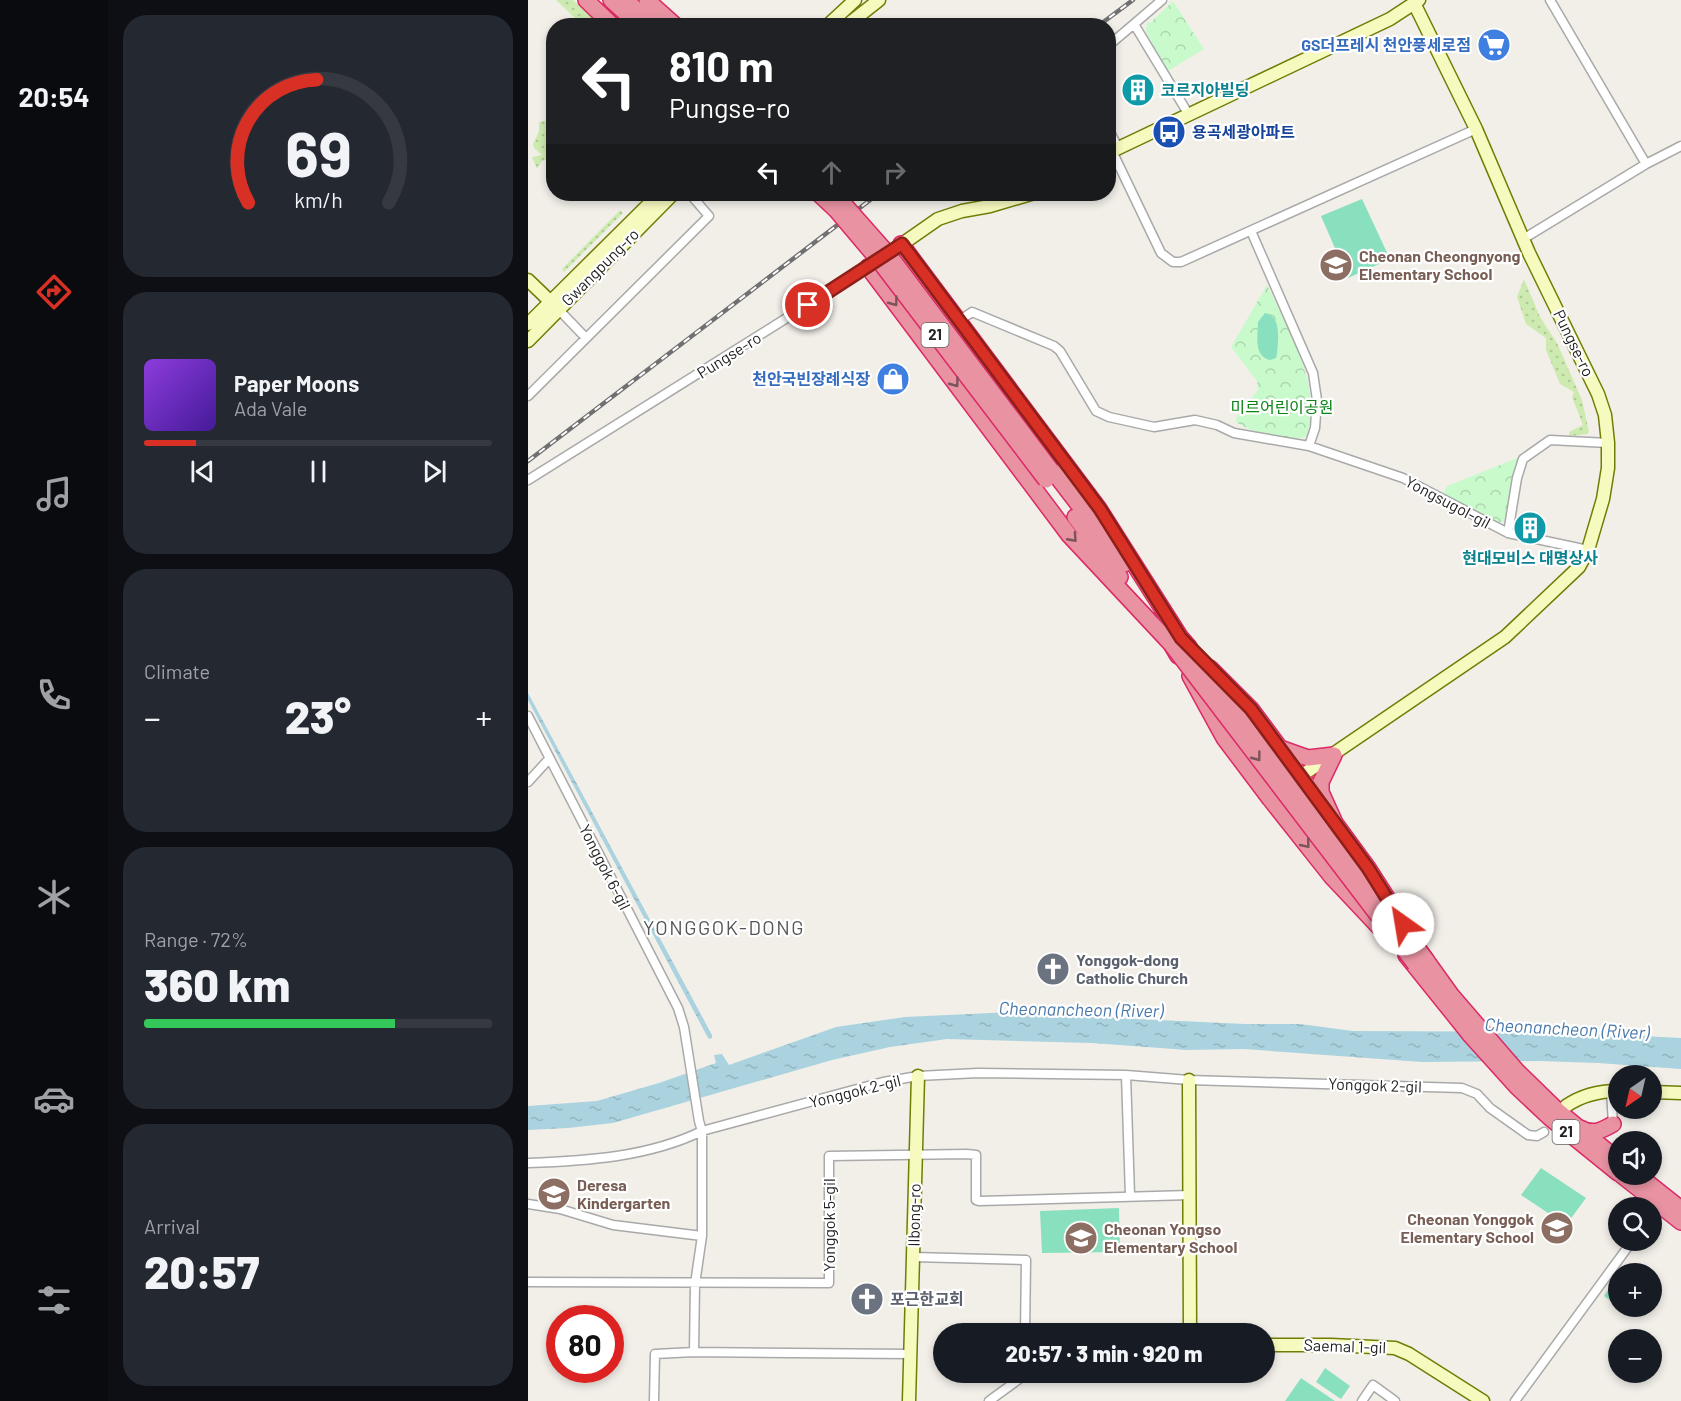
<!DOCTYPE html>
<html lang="en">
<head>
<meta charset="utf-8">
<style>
	body { margin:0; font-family:Barlow,"Noto Sans KR",sans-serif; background:#242831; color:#f1f3f6; height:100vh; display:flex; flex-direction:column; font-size:22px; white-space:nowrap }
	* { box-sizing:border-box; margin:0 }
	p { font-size:20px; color:#9ea1a6 }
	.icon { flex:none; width:33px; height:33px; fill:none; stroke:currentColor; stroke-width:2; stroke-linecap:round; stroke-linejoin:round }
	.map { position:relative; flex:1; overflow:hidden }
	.panel { display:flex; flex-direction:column; gap:15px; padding:15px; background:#0d0f14; width:420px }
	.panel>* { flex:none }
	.hud { position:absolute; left:18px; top:18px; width:570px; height:183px; border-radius:24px; box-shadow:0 3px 9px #0003; background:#202124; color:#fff; overflow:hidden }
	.needle { width:39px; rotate:214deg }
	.fabs { position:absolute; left:1080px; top:1065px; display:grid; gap:12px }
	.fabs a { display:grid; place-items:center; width:54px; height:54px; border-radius:50%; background:#171b24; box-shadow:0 3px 9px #0003; font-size:30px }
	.speed { position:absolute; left:18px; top:1305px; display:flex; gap:12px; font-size:30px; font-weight:700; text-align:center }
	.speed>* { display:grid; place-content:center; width:78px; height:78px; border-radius:50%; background:#171b24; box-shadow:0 3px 9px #0003; line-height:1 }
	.speed .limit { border:9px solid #d22; background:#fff; color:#111 }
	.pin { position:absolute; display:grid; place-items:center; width:51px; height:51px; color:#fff; margin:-26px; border:3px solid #fff; border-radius:50%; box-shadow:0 2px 6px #0007 }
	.me { position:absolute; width:66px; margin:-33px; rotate:328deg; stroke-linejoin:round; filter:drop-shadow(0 0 4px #0008) }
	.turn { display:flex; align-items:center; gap:21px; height:126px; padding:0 24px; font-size:27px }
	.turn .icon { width:78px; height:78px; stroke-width:2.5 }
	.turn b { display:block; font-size:42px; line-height:51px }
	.lanes { display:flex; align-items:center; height:57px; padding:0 24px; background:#0003; justify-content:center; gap:30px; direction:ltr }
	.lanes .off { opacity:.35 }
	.big { font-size:45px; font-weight:800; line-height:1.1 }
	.panel .widget { flex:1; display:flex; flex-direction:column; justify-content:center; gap:9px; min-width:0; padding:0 21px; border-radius:24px; background:#242831 }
	.panel .dial { align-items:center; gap:0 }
	.dial svg { height:156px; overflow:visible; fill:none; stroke:#363941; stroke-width:7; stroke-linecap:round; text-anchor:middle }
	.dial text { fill:#f1f3f6; stroke:none }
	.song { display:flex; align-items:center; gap:18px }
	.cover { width:72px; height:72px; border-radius:9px; background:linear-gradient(135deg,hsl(270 70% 55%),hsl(260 70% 35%)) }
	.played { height:6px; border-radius:3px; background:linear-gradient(90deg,#d93025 15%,#363941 15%) }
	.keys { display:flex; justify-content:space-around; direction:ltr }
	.heat { display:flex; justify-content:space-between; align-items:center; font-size:33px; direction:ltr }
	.charge { height:9px; border-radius:4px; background:linear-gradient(90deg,#34c759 72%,#363941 0) }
	.trip { position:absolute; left:405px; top:1323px; width:342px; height:60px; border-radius:30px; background:#171b24; box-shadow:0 3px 9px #0003; font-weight:800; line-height:60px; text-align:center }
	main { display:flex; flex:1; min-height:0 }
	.dock { display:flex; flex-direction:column; width:108px; justify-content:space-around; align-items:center; background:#090b0e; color:#9ea1a6 }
	.dock .icon { width:42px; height:42px }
	.dock .active { color:#d93025 }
	.dock b { font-size:27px; color:#f1f3f6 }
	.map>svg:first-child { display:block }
	.grass { fill:url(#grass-dots) }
	.park { fill:url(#park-crowns) }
	.pitch { fill:#88e0be }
	.water { fill:url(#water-ripples) }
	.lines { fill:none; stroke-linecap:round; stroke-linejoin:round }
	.street-casing { stroke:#a9a9a9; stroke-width:11 }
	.secondary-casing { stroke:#707d05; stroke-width:15 }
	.highway-casing { stroke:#dc2a67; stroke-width:18 }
	.street { stroke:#fff; stroke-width:8 }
	.secondary { stroke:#f7fabf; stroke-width:12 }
	.highway { stroke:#e892a2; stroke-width:15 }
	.rail-casing { stroke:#707070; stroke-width:4.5 }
	.rail { stroke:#fff; stroke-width:2; stroke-dasharray:7; stroke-linecap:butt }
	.highway-bridge-casing { stroke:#dc2a67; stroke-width:18; stroke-linecap:butt }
	.highway-bridge { stroke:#e892a2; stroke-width:15 }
	.oneway { stroke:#7b545c }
	.route-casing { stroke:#8d1f18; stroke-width:15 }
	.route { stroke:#d93025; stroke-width:10 }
	.labels { text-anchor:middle; stroke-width:4.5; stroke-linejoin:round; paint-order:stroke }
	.shield { fill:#fff; stroke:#646464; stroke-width:1.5 }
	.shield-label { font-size:15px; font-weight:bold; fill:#222 }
	.shop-label { font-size:16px; font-weight:bold; fill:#366cbe; stroke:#fff; text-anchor:end }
	.culture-label { font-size:16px; font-weight:bold; fill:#0d838f; stroke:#fff; text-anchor:start }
	.transit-label { font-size:16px; font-weight:bold; fill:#164399; stroke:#fff; text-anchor:start }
	.education-label { font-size:16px; font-weight:bold; fill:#785e54; stroke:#fff; text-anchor:start }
	.street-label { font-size:16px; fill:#222; stroke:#fff }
	.park-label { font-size:16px; fill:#0c8416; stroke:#fff }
	.worship-label { font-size:16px; font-weight:bold; fill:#5b616d; stroke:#fff; text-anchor:start }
	.water-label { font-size:18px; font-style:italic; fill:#4a7aab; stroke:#fff }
	.quarter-label { font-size:20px; letter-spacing:1.5px; fill:#555; stroke:#fff }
</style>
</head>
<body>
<main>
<nav class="dock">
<b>20:54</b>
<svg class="icon active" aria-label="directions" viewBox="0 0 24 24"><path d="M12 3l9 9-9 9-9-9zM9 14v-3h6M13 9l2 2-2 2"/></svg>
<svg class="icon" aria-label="music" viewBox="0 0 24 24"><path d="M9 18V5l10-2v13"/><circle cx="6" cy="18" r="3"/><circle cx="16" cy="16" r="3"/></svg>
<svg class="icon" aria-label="phone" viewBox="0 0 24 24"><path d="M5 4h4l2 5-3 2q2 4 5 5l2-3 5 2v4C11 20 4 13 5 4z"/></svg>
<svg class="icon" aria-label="climate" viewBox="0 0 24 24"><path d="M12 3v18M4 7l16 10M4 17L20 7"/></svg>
<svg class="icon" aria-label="car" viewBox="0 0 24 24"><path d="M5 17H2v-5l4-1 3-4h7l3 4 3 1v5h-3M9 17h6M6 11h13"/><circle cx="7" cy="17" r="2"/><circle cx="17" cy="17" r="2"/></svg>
<svg class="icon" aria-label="filters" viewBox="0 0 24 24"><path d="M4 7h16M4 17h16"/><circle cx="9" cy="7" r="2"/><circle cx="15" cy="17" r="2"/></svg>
</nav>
<section class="panel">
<div class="widget dial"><svg viewBox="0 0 100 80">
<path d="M14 69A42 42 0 1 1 86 69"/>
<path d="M14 69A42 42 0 0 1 49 6" stroke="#d93025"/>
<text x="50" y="56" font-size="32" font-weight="700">69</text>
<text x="50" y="72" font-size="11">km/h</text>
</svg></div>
<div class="widget">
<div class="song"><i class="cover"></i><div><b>Paper Moons</b><p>Ada Vale</p></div></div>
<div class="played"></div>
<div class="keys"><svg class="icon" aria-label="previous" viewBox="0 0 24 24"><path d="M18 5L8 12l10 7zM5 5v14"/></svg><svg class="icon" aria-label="pause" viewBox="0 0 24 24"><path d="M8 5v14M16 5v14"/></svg><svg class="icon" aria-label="next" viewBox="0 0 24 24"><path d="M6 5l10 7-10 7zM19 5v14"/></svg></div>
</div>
<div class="widget"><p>Climate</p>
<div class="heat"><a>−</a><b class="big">23°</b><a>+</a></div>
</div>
<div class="widget"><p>Range · 72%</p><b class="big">360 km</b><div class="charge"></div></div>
<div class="widget"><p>Arrival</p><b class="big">20:57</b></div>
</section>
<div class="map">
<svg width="1153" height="1401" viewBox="0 0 1153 1401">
	<defs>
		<pattern id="grass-dots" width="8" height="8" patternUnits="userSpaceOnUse" patternTransform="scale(1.5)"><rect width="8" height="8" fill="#cdebb0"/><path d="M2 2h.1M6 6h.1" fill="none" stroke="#b0c997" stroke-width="1.8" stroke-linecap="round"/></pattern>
		<pattern id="park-crowns" width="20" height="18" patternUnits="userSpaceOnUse" patternTransform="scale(1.5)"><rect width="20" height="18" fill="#c8facc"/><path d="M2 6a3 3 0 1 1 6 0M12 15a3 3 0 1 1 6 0" fill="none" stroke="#acd6af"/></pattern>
		<pattern id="water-ripples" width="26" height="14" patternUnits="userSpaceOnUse" patternTransform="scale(1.5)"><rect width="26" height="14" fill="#aad3df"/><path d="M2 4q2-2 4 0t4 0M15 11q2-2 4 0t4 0" fill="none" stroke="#92b5bf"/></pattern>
	</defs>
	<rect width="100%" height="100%" fill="#f2efe9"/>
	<path class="grass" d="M28,0H45L72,25H54Z
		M21,120L22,125L25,126L23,129L25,132V156L14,161L9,169L4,157L14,155L6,148L5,144L11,131V122Z
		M92,210L95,213L36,272L34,269Z
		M996,279L1012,317L1029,343L1054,400L1061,432L1059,434L1042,436L1041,432L1055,425L1044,397L1046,392L1032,384L1018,350V338L998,324L989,297Z"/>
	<path class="park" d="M645,1L676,49L640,71L618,32L619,21L622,23Z
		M739,285C759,327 797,391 778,437L773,438C751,438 726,434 708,422V418L730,390L729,381L703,347Z
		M992,457L976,521L970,523L915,494L919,486Z"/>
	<path class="pitch" d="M834,199L862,259L820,278L793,216Z
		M737,313C754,316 750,340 749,354L748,358L742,360C725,356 730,335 730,322Z
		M1013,1168L1058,1198L1038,1225L993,1195Z
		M591,1208L592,1252L514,1253L512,1211Z
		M1090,1275V1306L1076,1296Z
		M797,1368L822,1386L813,1399L788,1382Z
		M773,1378L807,1401H757Z"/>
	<path class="water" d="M0,693L184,1035V1038L181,1039L179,1036L0,700Z
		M508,1011L587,1018L717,1024H772L825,1031L1039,1032L1153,1038V1069L1070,1063L1011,1061L894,1062L716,1049L659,1050L564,1043L419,1039L362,1047L304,1060L85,1123L40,1128L0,1130V1106L69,1101L131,1083L188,1063L186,1055L194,1054L201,1065L308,1027L377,1017Z"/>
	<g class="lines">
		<g class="street-casing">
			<path id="street" d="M634,0L606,24L661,115
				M1022,0L1118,164
				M580,46L606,24
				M580,128L590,148
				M584,151L633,253L645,262H653L948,129
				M723,231L785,373L789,400L787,428L781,446
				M995,239L1118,164L1153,146
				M31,310L58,338
				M428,323L444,312L526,346L532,351L568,411L581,417L626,427L667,420L689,425L706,433L781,446L875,478L980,533L1060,550
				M0,396L181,216L162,194
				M0,480L340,267
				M980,533L989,478L995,459L1022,440L1080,443
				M0,716L150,1008L156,1027L171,1121L174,1131V1236L167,1284L166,1352
				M0,782L21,759
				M598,1075L602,1196
				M1083,1091L1085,1124
				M0,1163C58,1161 121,1157 174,1131L355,1082L390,1076L450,1073L598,1075L661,1080L934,1088L949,1094L962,1108L1000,1135L1009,1136L1016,1132
				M0,1204L32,1209L85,1225L174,1236
				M385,1257L498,1260L497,1334
				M0,1282L301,1283V1156L439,1154L448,1155V1200L451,1201L662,1195
				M126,1401L127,1354L166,1352L382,1354
				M461,1401L498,1374L505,1372
				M834,1401L845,1385L867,1401
				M987,1401L1105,1240"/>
		</g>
		<g class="secondary-casing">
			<path id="secondary" d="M299,26L327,0
				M318,26L351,0
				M580,153L862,19L891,0
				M367,249L410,219L434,211L462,206L503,194
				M0,280L28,307
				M0,324L131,194
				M0,341L145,194
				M767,780L977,637L1051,567L1060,550L1075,499L1080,468V443L1077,415L1070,394L1001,253L948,129L886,3
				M661,1080L662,1334
				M1124,1092L1153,1093
				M1038,1106C1054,1095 1071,1091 1090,1091
				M736,1345H803L867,1348L881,1354L955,1401
				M381,1401L390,1076"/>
		</g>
		<g class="highway-casing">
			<path id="highway" d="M58,0L85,26
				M83,0L104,19
				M98,0L126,26
				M119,0L148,26
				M373,244L571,509L653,638L661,647
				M340,267L541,535L643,644L650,656
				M527,474L596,564
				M547,517L592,577
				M682,668L723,709L752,748L780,758L806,755
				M662,676L696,738L742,799L803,876L851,927
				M752,748L793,803
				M806,755L793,782V792L807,823L840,868L863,904
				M891,950L924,996L988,1070L1029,1110L1090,1160
				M878,955L943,1036L989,1087L1022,1118L1090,1173
				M1052,1128C1065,1135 1073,1131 1085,1124
				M1092,1174L1153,1222
				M1109,1174L1153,1209"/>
		</g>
		<use href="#street" class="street"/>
		<use href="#secondary" class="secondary"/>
		<use href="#highway" class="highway"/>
		<g class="rail-casing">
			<path id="rail" d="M570,26L605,0
				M0,461L350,194"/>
		</g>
		<use href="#rail" class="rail"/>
		<g class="highway-bridge-casing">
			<path id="highway-bridge" d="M291,194L308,210L352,262L518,480
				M307,194L361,255L523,470
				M653,638L899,961
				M643,644L887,964"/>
		</g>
		<use href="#highway-bridge" class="highway-bridge"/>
	</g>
	<defs><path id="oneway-chevron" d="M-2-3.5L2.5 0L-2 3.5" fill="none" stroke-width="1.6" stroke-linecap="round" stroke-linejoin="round" transform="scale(1.5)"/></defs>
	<g class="oneway">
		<use href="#oneway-chevron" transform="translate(366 302) rotate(53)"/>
		<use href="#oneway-chevron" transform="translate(427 383) rotate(53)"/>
		<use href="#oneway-chevron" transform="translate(545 538) rotate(48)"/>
		<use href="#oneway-chevron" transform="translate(729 757) rotate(53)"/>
		<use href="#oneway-chevron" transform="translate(778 844) rotate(51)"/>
	</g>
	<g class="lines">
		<g class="route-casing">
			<path id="route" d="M280,305L374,244L572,509L653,638L723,709L840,868L875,924"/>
		</g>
		<use href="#route" class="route"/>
	</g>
	<defs>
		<g id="supermarket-disc" transform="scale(1.725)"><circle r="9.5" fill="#3f7fe0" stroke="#fff"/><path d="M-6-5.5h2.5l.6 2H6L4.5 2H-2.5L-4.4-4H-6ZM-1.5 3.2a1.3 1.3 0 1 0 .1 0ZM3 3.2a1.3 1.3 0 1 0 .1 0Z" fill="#fff"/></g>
		<g id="building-disc" transform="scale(1.725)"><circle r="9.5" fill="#0f9aa8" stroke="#fff"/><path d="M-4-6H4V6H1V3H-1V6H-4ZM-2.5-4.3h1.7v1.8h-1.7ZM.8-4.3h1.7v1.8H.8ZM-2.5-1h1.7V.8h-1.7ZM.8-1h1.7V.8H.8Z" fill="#fff"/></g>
		<g id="bus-disc" transform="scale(1.725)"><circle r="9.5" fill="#1a4fb4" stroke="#fff"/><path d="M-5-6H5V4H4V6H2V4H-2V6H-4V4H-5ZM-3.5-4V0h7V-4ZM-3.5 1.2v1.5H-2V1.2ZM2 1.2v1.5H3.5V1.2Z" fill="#fff"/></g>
		<g id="school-disc" transform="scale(1.725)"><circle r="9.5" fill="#8d6e63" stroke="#fff"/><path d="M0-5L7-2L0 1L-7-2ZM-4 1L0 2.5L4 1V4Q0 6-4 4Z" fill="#fff"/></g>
		<g id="shop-disc" transform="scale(1.725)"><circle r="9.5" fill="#3f7fe0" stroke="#fff"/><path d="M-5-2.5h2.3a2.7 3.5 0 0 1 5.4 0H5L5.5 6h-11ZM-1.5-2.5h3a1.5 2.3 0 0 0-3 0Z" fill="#fff"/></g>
		<g id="church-disc" transform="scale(1.725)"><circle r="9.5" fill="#6b7280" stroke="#fff"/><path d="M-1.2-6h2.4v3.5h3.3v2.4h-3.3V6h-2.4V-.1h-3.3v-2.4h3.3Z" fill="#fff"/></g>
	</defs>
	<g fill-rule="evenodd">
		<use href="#supermarket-disc" x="966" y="45"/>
		<use href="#building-disc" x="610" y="90"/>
		<use href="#bus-disc" x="641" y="132"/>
		<use href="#school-disc" x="808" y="265"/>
		<use href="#shop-disc" x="365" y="379"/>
		<use href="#building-disc" x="1002" y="528"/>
		<use href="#church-disc" x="525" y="969"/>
		<use href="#school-disc" x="26" y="1194"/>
		<use href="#school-disc" x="1029" y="1228"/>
		<use href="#school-disc" x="553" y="1238"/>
		<use href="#church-disc" x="339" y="1299"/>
	</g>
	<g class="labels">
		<g class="shield">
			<rect x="393.5" y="323" width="27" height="24" rx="4.5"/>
			<rect x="1024.5" y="1120" width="27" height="24" rx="4.5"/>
		</g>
		<g class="shield-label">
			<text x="407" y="340">21</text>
			<text x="1038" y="1137">21</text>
		</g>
		<g class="shop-label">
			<text x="943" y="51">GS더프레시 천안풍세로점</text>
			<text x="342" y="385">천안국빈장례식장</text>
		</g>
		<g class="culture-label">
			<text x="633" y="96">코르지아빌딩</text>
			<text x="1002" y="564" text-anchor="middle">현대모비스 대명상사</text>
		</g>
		<g class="transit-label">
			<text x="664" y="138">용곡세광아파트</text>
		</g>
		<g class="education-label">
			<text x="831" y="262">Cheonan Cheongnyong<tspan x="831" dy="18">Elementary School</tspan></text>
			<text x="49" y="1191">Deresa<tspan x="49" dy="18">Kindergarten</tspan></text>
			<text x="1006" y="1225" text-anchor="end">Cheonan Yonggok<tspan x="1006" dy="18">Elementary School</tspan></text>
			<text x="576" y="1235">Cheonan Yongso<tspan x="576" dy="18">Elementary School</tspan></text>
		</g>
		<g class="street-label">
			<text transform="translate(72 267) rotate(-45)" y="6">Gwangpung-ro</text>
			<text transform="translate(1046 343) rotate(64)" y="6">Pungse-ro</text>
			<text transform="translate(201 355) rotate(-32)" y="6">Pungse-ro</text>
			<text transform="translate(920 502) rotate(28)" y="6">Yongsugol-gil</text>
			<text transform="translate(77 867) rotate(63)" y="6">Yonggok 6-gil</text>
			<text transform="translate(847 1085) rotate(2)" y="6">Yonggok 2-gil</text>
			<text transform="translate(327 1091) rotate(-14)" y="6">Yonggok 2-gil</text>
			<text transform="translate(386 1215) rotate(-89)" y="6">Ilbong-ro</text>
			<text transform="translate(301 1225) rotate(-90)" y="6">Yonggok 5-gil</text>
			<text transform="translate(817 1346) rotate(2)" y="6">Saemal 1-gil</text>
		</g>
		<g class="park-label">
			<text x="754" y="413">미르어린이공원</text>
		</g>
		<g class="worship-label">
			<text x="548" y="966">Yonggok-dong<tspan x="548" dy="18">Catholic Church</tspan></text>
			<text x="362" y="1305">포근한교회</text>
		</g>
		<g class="water-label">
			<text transform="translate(553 1010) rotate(1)" y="6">Cheonancheon (River)</text>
			<text transform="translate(1039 1029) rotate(3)" y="6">Cheonancheon (River)</text>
		</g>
		<g class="quarter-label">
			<text x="196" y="935">YONGGOK-DONG</text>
		</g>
	</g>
</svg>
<div class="fabs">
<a><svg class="needle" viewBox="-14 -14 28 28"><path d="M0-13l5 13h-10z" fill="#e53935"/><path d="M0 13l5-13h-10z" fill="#9ea1a6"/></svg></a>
<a><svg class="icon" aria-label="sound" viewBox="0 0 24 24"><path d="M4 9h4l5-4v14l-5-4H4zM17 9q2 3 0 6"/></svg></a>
<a><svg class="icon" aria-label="search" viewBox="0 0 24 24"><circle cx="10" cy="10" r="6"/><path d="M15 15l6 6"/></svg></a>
<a>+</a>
<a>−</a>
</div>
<div class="speed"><div class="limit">80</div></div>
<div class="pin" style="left:280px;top:305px;background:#d93025"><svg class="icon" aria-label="arrive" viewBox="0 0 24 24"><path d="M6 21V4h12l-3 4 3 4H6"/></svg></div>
<svg class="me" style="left:875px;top:924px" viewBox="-20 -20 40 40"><circle r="19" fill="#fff"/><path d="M0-13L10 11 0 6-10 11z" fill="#d93025"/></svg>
<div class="trip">20:57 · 3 min · 920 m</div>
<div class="hud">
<div class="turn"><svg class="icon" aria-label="left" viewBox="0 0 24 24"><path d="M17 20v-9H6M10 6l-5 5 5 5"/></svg><div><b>810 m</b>Pungse-ro</div></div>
<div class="lanes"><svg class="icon" aria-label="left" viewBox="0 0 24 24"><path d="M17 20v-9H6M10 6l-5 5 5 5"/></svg><svg class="icon off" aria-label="ahead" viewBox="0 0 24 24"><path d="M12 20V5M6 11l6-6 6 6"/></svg><svg class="icon off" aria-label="right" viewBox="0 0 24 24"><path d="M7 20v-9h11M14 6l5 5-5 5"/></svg></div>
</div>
</div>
</main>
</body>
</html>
